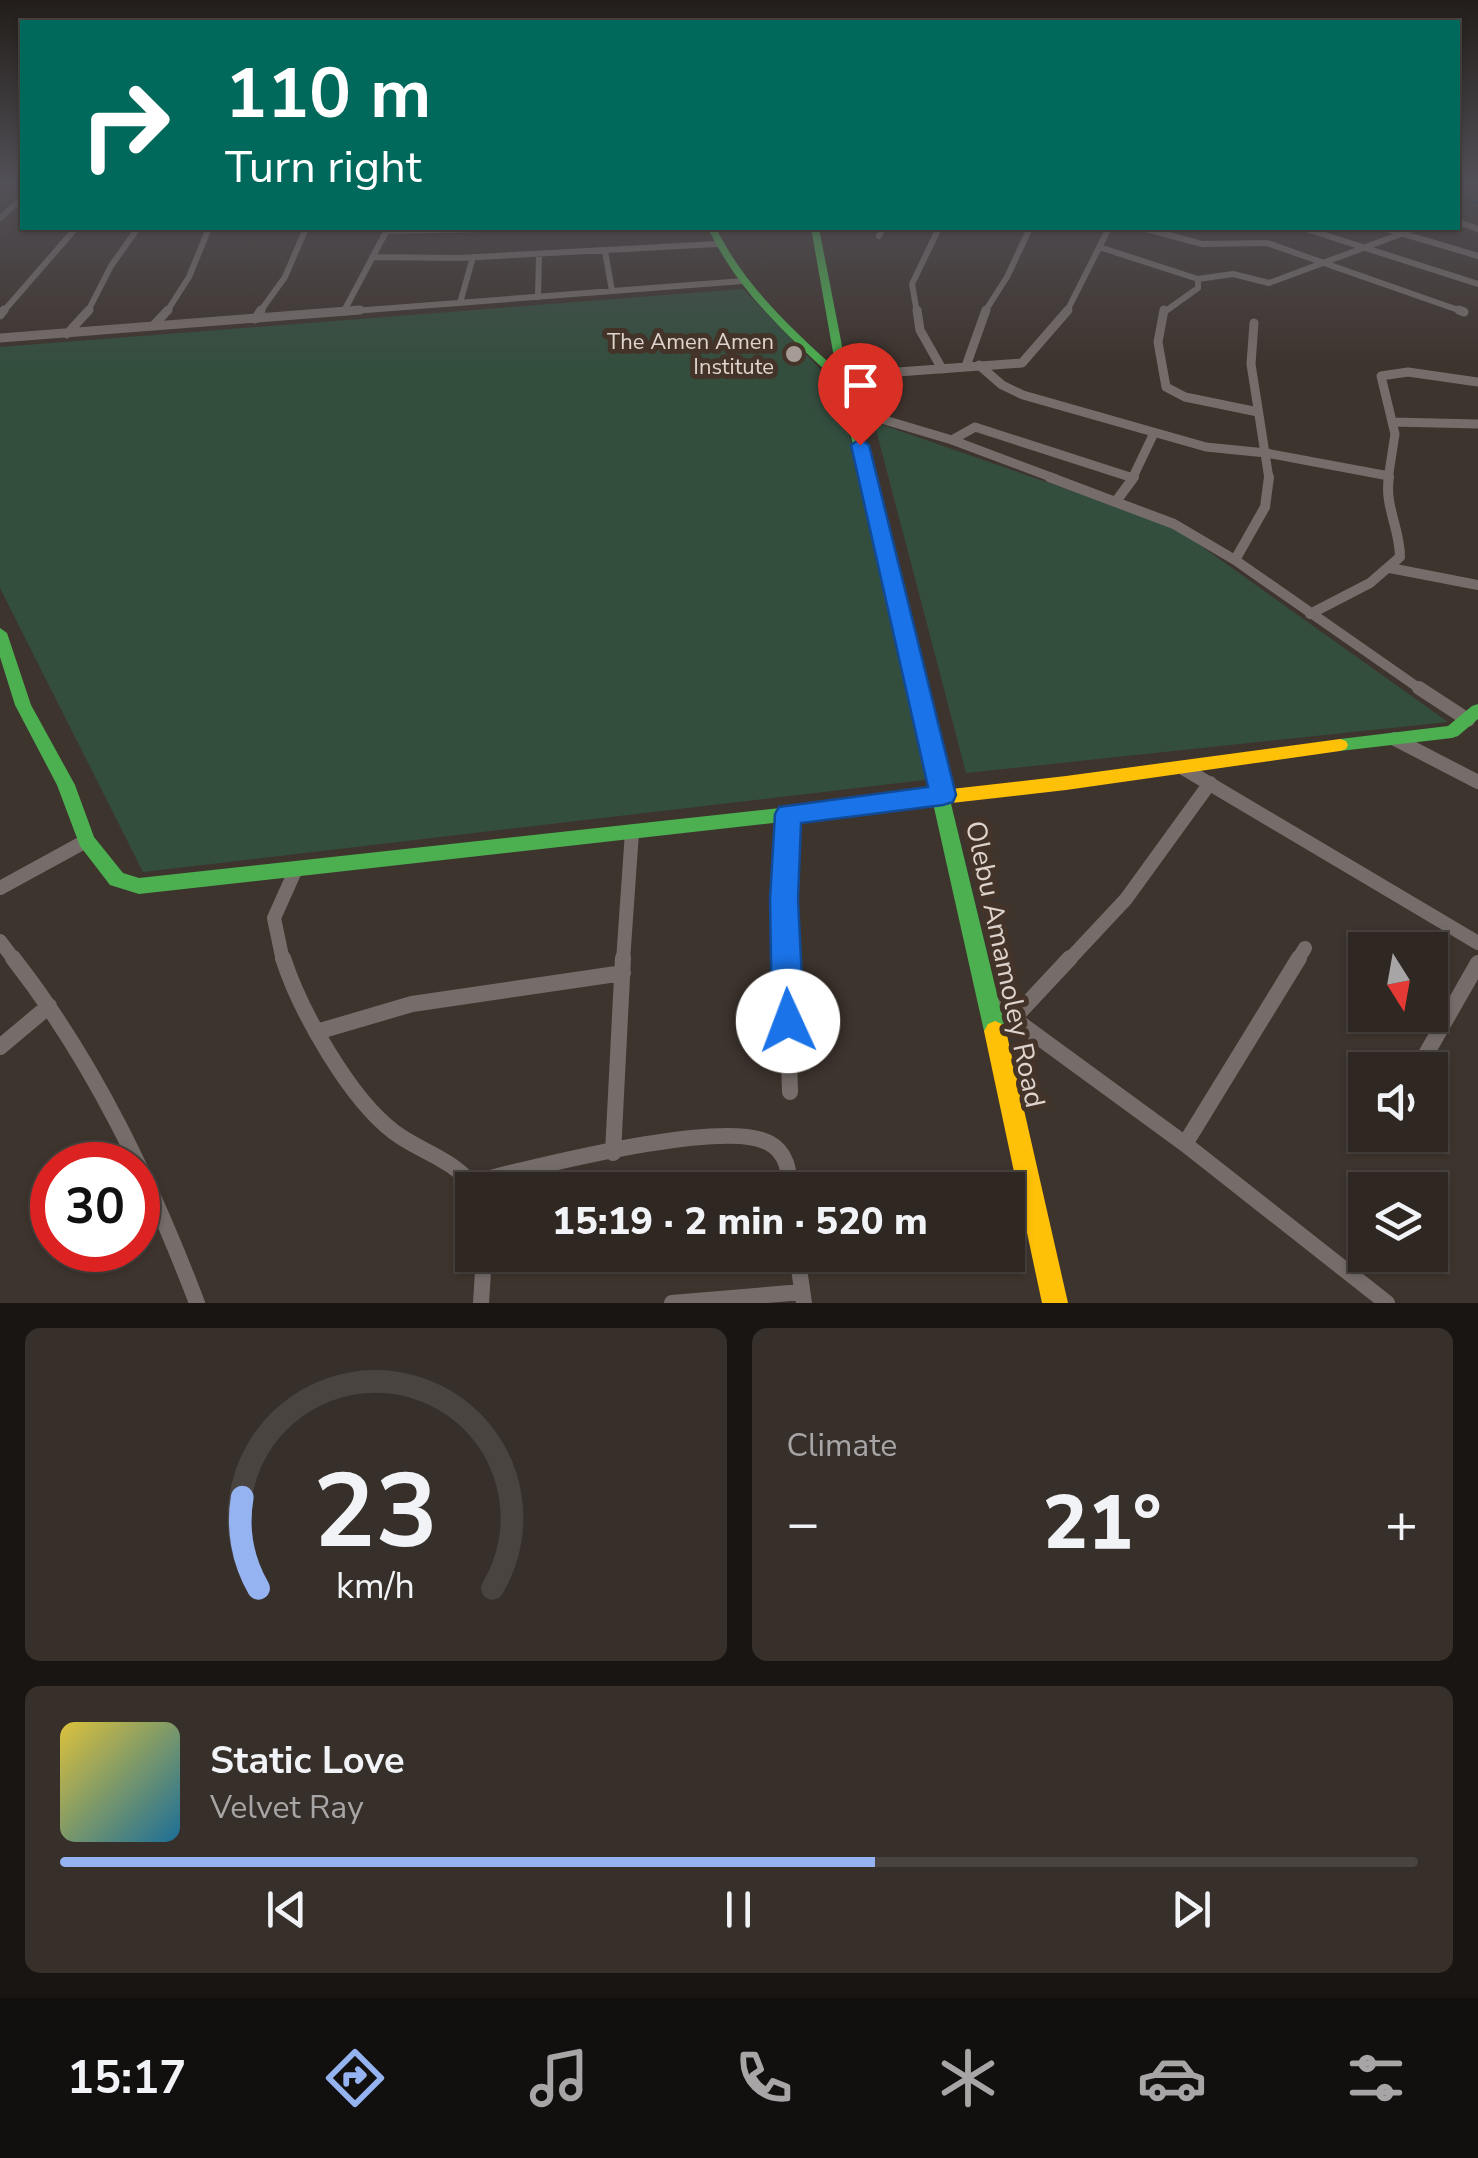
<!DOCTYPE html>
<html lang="en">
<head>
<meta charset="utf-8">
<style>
	body { margin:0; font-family:"Nunito Sans",sans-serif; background:#362f2a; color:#f1f3f6; height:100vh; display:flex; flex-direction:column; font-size:38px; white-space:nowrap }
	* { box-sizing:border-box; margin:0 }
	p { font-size:32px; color:#a7a5a5 }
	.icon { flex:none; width:55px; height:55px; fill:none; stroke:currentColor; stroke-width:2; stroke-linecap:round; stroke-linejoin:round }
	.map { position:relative; height:1303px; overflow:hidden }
	.sheet { display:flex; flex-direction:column; gap:25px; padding:25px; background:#191513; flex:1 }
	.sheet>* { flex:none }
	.hud { position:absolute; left:20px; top:20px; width:1440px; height:210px; border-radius:0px; box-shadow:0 2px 8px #0004,0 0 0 2px #494440; background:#00695c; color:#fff; overflow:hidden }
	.needle { width:65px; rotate:169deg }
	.fabs { position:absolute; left:1348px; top:932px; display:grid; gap:20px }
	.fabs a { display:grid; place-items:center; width:100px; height:100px; border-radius:0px; background:#2e2722; box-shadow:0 2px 8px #0004,0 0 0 2px #494440; font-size:50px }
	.speed { position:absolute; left:30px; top:1142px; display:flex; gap:20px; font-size:50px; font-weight:700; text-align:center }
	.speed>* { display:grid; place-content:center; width:130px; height:130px; border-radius:50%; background:#2e2722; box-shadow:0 2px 8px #0004,0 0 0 2px #494440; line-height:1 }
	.speed .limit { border:15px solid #d22; background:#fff; color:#111 }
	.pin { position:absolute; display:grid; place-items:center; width:85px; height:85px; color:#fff; margin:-102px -42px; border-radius:50% 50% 50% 0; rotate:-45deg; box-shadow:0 0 10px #0007 }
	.pin .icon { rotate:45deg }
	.me { position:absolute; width:110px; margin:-55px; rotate:358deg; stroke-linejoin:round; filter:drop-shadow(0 0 8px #0008) }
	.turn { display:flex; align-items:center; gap:35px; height:210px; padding:0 40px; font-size:45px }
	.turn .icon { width:130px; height:130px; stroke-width:2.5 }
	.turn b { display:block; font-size:70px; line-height:85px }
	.big { font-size:75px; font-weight:800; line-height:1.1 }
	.sheet .tile { flex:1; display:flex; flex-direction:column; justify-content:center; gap:15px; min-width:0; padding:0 35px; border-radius:15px; background:#362f2a }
	.sheet .dial { align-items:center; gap:0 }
	.dial svg { height:260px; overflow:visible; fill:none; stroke:#494440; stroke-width:7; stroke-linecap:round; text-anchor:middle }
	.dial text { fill:#f1f3f6; stroke:none }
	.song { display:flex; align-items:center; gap:30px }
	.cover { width:120px; height:120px; border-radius:15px; background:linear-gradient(135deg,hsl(50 70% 55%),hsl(200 70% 35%)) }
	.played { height:10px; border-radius:5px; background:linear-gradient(90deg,#95b2f1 60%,#494440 60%) }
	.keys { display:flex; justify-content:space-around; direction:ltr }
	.heat { display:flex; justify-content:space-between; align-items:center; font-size:55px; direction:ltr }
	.sheet .tiles { flex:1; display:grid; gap:25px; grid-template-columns:1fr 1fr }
	.tile:last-child { grid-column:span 2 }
	.trip { position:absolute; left:455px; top:1172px; width:570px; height:100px; border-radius:0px; background:#2e2722; box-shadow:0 2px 8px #0004,0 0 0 2px #494440; font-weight:800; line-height:100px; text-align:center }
	.tabs { display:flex; height:160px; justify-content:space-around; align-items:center; background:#12100e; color:#a7a5a5 }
	.tabs .icon { width:70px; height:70px }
	.tabs .current { color:#95b2f1 }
	.tabs b { font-size:45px; color:#f1f3f6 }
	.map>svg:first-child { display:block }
	.green { fill:#344e3e }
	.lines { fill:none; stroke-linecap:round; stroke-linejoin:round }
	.stream { stroke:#06253c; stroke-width:2.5 }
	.street-far4 { stroke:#766d6a; stroke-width:6 }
	.street-far3 { stroke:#766d6a; stroke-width:9 }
	.street-far2 { stroke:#766d6a; stroke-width:10 }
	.street-far1 { stroke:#766d6a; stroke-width:14 }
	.street { stroke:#766d6a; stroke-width:16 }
	.fast { fill:#4caf50; fill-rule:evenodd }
	.slow { fill:#ffc107; fill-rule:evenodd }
	.route { fill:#1a73e8; stroke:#114b97; stroke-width:2.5 }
	.poi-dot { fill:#a69c95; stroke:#443328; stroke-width:4 }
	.labels { text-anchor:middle; stroke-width:10; stroke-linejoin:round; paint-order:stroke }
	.far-poi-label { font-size:22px; fill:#ded4cd; stroke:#443328; text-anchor:end }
	.street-label { font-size:28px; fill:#ded4cd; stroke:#443328 }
</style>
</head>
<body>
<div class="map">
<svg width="1478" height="1303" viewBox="0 0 1478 1303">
	<rect width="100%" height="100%" fill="#3e342e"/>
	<path class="green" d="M743,289L838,388L933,779L143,872L0,588V347Z
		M874,422L1173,526L1448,722L966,773Z"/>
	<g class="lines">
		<path class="stream" d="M1458,196L1478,203"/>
		<path class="street-far4" d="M0,218L18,202
			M1458,222L1478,229
			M1143,228L1202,244L1267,243L1464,312
			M1303,228L1478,284
			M1384,228L1478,256
			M387,231L537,228
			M879,236L883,228
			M1099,247L1198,279L1233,274L1269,283L1417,228
			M605,251L612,291
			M372,257L459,258L717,244
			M538,297L539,254
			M460,303L473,257
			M344,311L388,228
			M2,313L76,228
			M87,313L111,266L138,228
			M166,313L189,277L209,228
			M259,313L285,277L306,228
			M327,313L743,281
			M917,313L912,284L939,228
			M984,313L1007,277L1030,228
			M1066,313L1109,228
			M1163,313L1198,288V279"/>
		<path class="street-far3" d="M917,310L920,330L942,369
			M1164,310L1158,342L1166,387L1185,397L1258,412
			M1459,310L1464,312
			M0,315L4,310
			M255,319L261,310
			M1254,323L1251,364L1269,479
			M153,326L168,310
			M67,334L89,310
			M0,338L360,310
			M979,365L1002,385L1023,395L1206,447L1266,453L1389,476
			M966,366L986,310
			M843,376L1022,363L1068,310
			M851,410L952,440L1056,479
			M1392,422L1478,424
			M952,440L975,427L1133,478
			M1132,479L1154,433
			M1388,479L1395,434L1381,376L1408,372L1478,382"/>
		<path class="street-far2" d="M1049,477L1174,524L1235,560L1423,691
			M1129,477L1133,478
			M1117,500L1134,477
			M1235,560L1265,507L1269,477
			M1390,568L1478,585
			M1310,614L1370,583L1400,557C1400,528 1384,506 1389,477"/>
		<path class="street-far1" d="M1419,688L1468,720
			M1395,739L1478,782
			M1183,768L1478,943
			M0,888L86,841
			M0,941L15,961
			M283,961L274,918L296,869
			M623,961L632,832
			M786,961L788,815
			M1068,961L1126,899L1210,783
			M1297,961L1305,948"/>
		<path class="street" d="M13,958C94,1062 150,1180 197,1303
			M283,958C300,1011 350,1099 394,1132C420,1152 459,1161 475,1190
			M786,958L790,1092
			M988,1000L1185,1144L1387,1303
			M1013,1019L1070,958
			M320,1031L412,1004L623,973
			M0,1047L49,1006
			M1417,1070L1478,963
			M1185,1144L1299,958
			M613,1153L623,958
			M473,1182C529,1169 723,1117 769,1143C787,1152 789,1172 791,1190
			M797,1255L804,1303
			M481,1303L484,1255
			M672,1303L802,1292"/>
		<path class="fast" d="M708,228H716C745,286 789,326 836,369L811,228H819L849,382L1006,1031L1002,1038L995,1041L988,1038L984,1031L839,383C788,336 738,292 708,228Z
			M0,628L7,633L31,705L75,785L94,837L123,873L139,878L854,800L860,802L863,807L860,812L854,814L139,894L110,885L80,846L57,785L15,705L0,657Z
			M1478,704V719L1458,736L1452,738L1340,751L1334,749L1332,745L1334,741L1340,739L1448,726L1472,706Z"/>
		<path class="slow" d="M1340,739L1346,741L1348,745L1346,749L1340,751L1066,790L854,814L848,812L845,807L848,802L854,800L1066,776Z
			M995,1021L1002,1024L1006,1031L1068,1303H1042L984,1031L988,1024Z"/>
	</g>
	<linearGradient id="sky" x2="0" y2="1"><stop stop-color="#221d19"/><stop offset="0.5" stop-color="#525057"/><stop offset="1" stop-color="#525057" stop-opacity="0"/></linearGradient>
	<rect width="1478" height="364" fill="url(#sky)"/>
	<path class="route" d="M860,439L869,445L956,795L953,802L943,805L801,823L798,899L804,1021L799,1031L788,1036L777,1031L772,1021L770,899L775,814L779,807L928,787L851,445Z"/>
	<circle class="poi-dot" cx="794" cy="354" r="10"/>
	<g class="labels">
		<g class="far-poi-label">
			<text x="774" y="349">The Amen Amen<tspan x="774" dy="25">Institute</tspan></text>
		</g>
		<g class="street-label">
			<text transform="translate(1006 964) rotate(78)" y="10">Olebu Amamoley Road</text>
		</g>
	</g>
</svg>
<div class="fabs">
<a><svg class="needle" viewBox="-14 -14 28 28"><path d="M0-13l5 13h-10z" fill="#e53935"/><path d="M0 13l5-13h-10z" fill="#a7a5a5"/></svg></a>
<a><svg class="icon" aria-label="sound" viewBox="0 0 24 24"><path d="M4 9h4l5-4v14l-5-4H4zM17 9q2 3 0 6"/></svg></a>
<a><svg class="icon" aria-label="layers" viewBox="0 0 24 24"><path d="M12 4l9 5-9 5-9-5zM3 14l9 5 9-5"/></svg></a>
</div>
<div class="speed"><div class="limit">30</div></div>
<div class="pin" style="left:860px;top:445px;background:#d93025"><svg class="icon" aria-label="arrive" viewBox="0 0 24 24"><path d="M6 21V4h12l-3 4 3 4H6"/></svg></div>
<svg class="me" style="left:788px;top:1021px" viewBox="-20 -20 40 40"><circle r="19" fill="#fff"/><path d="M0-13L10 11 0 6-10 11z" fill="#1a73e8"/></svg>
<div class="trip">15:19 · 2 min · 520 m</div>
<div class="hud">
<div class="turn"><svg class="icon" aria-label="right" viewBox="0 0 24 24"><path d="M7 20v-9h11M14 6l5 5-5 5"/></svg><div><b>110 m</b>Turn right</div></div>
</div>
</div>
<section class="sheet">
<div class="tiles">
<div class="tile dial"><svg viewBox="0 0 100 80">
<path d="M14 69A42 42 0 1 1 86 69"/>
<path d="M14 69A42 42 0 0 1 9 41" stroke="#95b2f1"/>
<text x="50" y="56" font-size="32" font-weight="700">23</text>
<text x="50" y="72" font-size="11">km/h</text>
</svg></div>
<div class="tile"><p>Climate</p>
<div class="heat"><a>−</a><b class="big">21°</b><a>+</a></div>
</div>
<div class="tile">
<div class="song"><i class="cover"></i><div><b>Static Love</b><p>Velvet Ray</p></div></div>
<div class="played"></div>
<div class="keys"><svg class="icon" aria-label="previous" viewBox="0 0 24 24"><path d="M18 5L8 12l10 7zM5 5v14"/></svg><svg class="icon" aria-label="pause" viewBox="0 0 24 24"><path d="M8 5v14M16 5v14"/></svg><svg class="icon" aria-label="next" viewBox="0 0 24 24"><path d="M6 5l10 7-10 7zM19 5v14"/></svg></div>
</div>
</div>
</section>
<nav class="tabs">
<b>15:17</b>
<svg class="icon current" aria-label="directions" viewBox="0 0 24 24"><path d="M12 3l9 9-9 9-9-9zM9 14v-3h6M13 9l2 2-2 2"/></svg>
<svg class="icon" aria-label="music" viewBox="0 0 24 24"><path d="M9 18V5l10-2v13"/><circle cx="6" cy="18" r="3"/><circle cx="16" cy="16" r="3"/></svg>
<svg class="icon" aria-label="phone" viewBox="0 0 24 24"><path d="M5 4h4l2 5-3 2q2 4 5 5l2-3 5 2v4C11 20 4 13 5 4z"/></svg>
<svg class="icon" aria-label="climate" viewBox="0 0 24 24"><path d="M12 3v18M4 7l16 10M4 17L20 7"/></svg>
<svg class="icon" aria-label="car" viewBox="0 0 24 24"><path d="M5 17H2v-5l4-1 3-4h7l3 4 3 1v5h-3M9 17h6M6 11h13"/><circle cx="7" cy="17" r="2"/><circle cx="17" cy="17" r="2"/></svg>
<svg class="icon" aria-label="filters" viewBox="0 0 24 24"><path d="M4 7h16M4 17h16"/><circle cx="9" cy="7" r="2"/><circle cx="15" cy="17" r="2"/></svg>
</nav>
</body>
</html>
